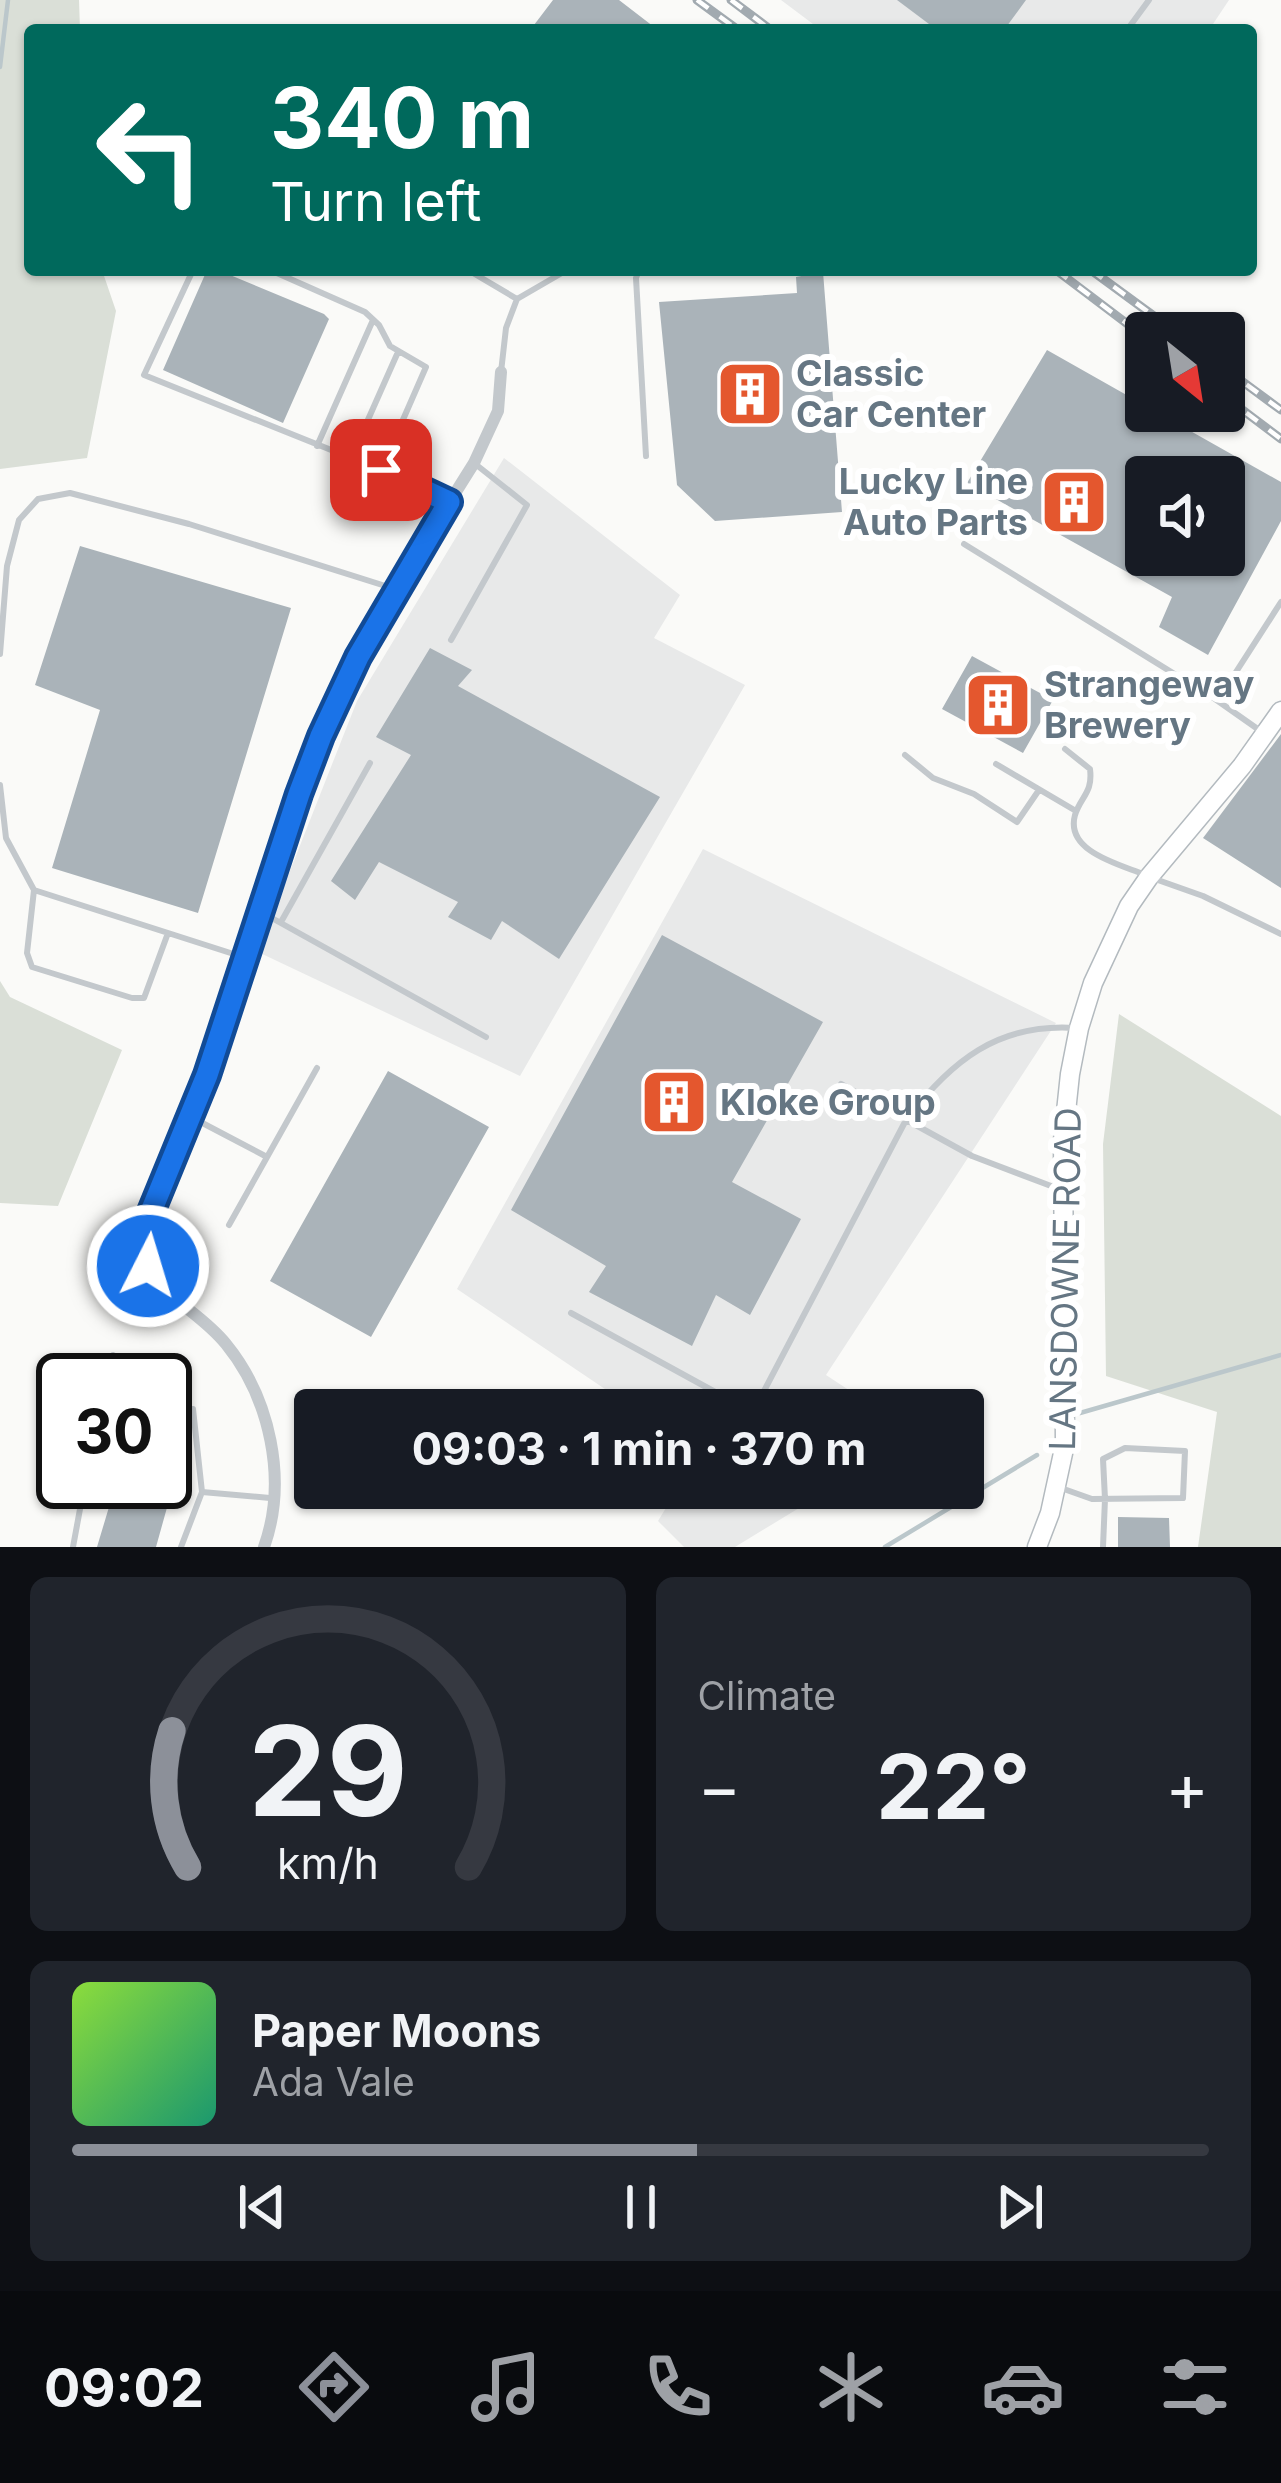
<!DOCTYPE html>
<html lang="en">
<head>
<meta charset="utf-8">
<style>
	body { margin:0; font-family:Inter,sans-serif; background:#20242c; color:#f1f3f6; height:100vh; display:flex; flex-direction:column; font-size:45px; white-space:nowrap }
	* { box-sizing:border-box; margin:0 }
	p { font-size:39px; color:#9ea1a6 }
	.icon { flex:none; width:66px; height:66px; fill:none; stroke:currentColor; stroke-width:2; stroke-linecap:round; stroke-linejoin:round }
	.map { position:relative; height:1547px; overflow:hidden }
	.panel { display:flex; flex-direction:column; gap:30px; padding:30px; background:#0d0f14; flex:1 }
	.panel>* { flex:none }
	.hud { position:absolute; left:24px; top:24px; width:1233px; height:252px; border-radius:12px; box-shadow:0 3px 9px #0004; background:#00695c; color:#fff; overflow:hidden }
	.needle { width:78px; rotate:150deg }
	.fabs { position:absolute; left:1125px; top:312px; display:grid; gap:24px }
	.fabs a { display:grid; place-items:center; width:120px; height:120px; border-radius:12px; background:#171b24; box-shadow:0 3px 9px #0004; font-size:60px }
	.speed { position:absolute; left:36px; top:1353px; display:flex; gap:24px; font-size:60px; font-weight:700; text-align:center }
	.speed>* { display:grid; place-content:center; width:156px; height:156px; border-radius:50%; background:#171b24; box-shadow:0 3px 9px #0004; line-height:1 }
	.speed .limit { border:6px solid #111; border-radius:18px; background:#fff; color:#111 }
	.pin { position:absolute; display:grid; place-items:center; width:102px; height:102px; color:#fff; margin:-51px; border-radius:24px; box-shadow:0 6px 18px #0006 }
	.me { position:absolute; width:132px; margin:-66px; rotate:5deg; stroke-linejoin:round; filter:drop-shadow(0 0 9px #0008) }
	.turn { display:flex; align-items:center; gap:42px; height:252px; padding:0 48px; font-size:54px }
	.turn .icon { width:156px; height:156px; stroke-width:2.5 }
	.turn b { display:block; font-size:84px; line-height:102px }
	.big { font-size:90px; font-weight:700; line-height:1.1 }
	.panel .widget { flex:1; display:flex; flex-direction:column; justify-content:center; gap:18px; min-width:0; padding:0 42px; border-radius:18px; background:#20242c }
	.panel .dial { align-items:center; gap:0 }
	.dial svg { height:312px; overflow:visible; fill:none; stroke:#363941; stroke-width:7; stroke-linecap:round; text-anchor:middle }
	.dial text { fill:#f1f3f6; stroke:none }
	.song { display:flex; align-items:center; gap:36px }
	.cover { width:144px; height:144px; border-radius:18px; background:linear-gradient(135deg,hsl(90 70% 55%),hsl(160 70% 35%)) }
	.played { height:12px; border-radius:6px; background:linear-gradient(90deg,#8c9099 55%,#363941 55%) }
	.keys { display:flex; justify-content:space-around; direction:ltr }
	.heat { display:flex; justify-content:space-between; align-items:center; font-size:66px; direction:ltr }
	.panel .tiles { flex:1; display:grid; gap:30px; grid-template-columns:1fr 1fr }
	.widget:last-child { grid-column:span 2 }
	.trip { position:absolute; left:294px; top:1389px; width:690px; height:120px; border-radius:12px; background:#171b24; box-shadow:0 3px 9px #0004; font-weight:700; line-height:120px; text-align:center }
	.dock { display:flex; height:192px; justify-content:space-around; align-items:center; background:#090b0e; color:#9ea1a6 }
	.dock .icon { width:84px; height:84px }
	.dock .active { color:#8c9099 }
	.dock b { font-size:54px; color:#f1f3f6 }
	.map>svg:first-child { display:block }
	.built { fill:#e8e9e9 }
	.green { fill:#dadfd7 }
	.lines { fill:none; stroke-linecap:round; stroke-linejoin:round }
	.stream { stroke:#bbc7cb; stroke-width:4.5 }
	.building { fill:#aab3b9; fill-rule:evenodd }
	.secondary-casing { stroke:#b3babf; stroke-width:21 }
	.service { stroke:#c3c8cc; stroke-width:6 }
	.minor { stroke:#c3c8cc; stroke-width:12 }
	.secondary { stroke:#fff; stroke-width:18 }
	.rail-casing { stroke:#a2aab0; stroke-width:9 }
	.rail { stroke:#fff; stroke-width:4.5; stroke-dasharray:14; stroke-linecap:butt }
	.route-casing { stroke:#114b97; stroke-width:30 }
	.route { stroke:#1a73e8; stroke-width:21 }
	.labels { text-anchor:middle; stroke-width:12; stroke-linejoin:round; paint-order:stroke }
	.poi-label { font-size:36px; font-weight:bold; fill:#657683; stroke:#fff; text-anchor:start }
	.street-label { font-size:36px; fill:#657683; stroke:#fff }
</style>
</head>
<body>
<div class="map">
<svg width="1281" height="1547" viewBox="0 0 1281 1547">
	<rect width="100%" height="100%" fill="#fafaf8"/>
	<path class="built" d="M781,0H1229L1209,30H821Z
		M504,458L680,595L654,638L745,685L520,1076L258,952L357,701Z
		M703,849L1056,1023L826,1375L873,1406L870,1410H636L457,1289Z
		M678,1488H816L804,1505L735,1547H684L658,1521Z"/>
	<path class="green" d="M0,0H79L80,30H30V270H102L116,311L87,458L0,469Z
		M0,981L10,997L122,1050L58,1206L0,1203Z
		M1119,1014L1281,1116V1547H1198L1217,1412L1106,1376L1103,1144Z"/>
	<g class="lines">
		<path class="stream" d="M0,67L8,0
			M1080,1413L1281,1355
			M885,1547L1037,1455"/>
	</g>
	<path class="building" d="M553,0H619L658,30H541L534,25Z
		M897,0H1026L1004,30H937Z
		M207,270H218L324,314L329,319L283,423L163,370Z
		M823,272L842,512L715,521L677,485L659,302L797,293L796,277Z
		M1047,350L1146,406V411H1155L1281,482V521L1208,655L1159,627L1172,597L967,483ZM1146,477H1224V555H1146Z
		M80,546L291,608L198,913L52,868L100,710L35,685Z
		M430,648L472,670L458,686L660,797L559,959L502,921L491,940L448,917L458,902L379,862L355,900L331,881L411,755L376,737Z
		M972,656L1053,700L1023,753L942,709Z
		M1281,734V888L1203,838Z
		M662,935L823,1022L732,1182L801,1219L750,1315L716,1295L692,1346L589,1292L606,1266L511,1210Z
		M388,1071L489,1127L371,1337L270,1281Z
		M115,1487L168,1504L156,1547H97Z
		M1118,1517L1169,1518L1170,1547H1118Z"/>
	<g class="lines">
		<g class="secondary-casing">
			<path id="secondary" d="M1037,1547L1050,1513L1065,1444L1063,1140L1070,1074L1079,1028L1093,983L1129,906L1149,877L1242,766L1281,711"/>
		</g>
		<path class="service" d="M1127,30L1149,0
			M193,270L144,375L381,470L449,502
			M270,270L365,312L379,325L390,346L426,367L381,470
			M468,270L517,299L506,328L501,372
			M639,270L636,278L646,456
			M517,299L567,270
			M317,446L373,320
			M351,458L398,352
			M964,544L1215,699L1262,732
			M451,640L527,505L474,463
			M0,654L7,566L19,520L38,499L70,493L189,524L395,589
			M1218,700L1281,602
			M1065,749L1090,769C1093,793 1081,796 1075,815C1065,851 1118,864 1143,874
			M905,755L933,778L974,794L1017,822L1039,790
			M996,764L1076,811
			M0,785L6,838L34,890L243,957
			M1155,879L1203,896L1281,934
			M34,890L27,953L32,967L132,998H144L168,933
			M261,912L486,1037
			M281,922L370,763
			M841,1084L972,1156L1059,1189
			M191,1117L267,1157
			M229,1225L317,1068
			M571,1313L748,1410
			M107,1380L113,1355
			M193,1409L202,1492
			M754,1410L906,1120C951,1061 998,1023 1075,1028
			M1061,1488L1092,1499L1183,1498L1185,1451L1125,1448L1103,1459L1105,1499L1103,1547
			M73,1547L85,1482
			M181,1547L202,1492L270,1498"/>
		<path class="minor" d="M264,1547C288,1480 270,1398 226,1344C190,1299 131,1290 147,1219L207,1075L299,794L321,736L358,657L432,530L474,463L498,411L501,372"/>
		<use href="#secondary" class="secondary"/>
		<g class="rail-casing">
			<path id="rail" d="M697,0L738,30
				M731,0L771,30
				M1056,270L1146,338
				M1091,270L1177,333
				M1224,368L1281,410
				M1224,396L1281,439"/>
		</g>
		<use href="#rail" class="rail"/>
	</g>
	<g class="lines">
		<g class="route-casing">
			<path id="route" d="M148,1266L144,1247L148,1219L207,1075L299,794L321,736L358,657L449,502L381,470"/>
		</g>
		<use href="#route" class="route"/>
	</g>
	<defs>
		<g id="building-square" transform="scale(3.45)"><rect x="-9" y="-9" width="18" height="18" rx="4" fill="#e4572e" stroke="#fff"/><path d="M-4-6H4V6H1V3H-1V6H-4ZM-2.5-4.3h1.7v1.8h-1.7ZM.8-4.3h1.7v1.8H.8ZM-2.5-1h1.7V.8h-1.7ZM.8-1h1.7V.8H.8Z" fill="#fff"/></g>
	</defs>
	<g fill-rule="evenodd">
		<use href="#building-square" x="750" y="394"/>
		<use href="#building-square" x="1074" y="502"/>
		<use href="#building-square" x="998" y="705"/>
		<use href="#building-square" x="674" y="1102"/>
	</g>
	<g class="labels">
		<g class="poi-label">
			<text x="796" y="386">Classic<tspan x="796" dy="41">Car Center</tspan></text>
			<text x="1028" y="494" text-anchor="end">Lucky Line<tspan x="1028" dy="41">Auto Parts</tspan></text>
			<text x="1044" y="697">Strangeway<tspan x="1044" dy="41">Brewery</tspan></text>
			<text x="720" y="1115">Kloke Group</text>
		</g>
		<g class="street-label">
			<text transform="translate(1065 1279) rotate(-89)" y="13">LANSDOWNE ROAD</text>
		</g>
	</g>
</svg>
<div class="fabs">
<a><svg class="needle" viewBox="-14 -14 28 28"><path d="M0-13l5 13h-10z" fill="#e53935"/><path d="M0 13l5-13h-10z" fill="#9ea1a6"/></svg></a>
<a><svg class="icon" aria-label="sound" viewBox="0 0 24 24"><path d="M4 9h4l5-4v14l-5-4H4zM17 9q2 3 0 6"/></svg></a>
</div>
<div class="speed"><div class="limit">30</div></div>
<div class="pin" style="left:381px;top:470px;background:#d93025"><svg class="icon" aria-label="arrive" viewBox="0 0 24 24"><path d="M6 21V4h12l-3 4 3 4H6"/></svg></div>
<svg class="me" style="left:148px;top:1266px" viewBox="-20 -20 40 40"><circle r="17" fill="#1a73e8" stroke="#fff" stroke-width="3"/><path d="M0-11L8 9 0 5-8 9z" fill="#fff"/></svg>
<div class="trip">09:03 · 1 min · 370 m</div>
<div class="hud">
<div class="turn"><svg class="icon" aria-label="left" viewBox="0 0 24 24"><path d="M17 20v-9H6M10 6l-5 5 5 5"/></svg><div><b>340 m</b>Turn left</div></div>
</div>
</div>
<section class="panel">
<div class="tiles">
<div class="widget dial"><svg viewBox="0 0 100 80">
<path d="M14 69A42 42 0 1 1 86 69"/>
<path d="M14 69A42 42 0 0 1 10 34" stroke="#8c9099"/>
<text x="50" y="56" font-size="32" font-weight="700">29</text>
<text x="50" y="72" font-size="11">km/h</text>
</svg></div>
<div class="widget"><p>Climate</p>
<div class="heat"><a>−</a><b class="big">22°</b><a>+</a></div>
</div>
<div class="widget">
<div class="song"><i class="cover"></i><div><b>Paper Moons</b><p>Ada Vale</p></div></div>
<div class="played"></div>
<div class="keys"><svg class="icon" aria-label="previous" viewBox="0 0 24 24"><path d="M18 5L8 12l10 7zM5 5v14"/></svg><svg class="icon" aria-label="pause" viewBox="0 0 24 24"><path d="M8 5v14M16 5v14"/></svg><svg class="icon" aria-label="next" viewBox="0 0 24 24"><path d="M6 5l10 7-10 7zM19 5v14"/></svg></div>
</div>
</div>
</section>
<nav class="dock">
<b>09:02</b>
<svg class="icon active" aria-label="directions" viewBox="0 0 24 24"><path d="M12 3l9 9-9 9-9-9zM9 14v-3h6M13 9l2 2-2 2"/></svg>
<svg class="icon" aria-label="music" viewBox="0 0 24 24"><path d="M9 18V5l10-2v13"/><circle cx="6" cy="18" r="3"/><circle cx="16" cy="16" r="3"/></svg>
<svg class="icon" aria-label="phone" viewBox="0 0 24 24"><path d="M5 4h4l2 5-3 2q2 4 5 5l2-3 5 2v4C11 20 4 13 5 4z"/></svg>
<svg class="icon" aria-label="climate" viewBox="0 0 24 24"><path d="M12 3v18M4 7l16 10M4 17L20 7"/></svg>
<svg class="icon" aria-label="car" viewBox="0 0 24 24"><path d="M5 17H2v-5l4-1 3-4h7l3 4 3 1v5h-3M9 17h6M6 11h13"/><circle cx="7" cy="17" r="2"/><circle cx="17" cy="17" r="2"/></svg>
<svg class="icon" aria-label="filters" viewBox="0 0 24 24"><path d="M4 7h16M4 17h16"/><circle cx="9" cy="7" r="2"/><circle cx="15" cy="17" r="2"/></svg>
</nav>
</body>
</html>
